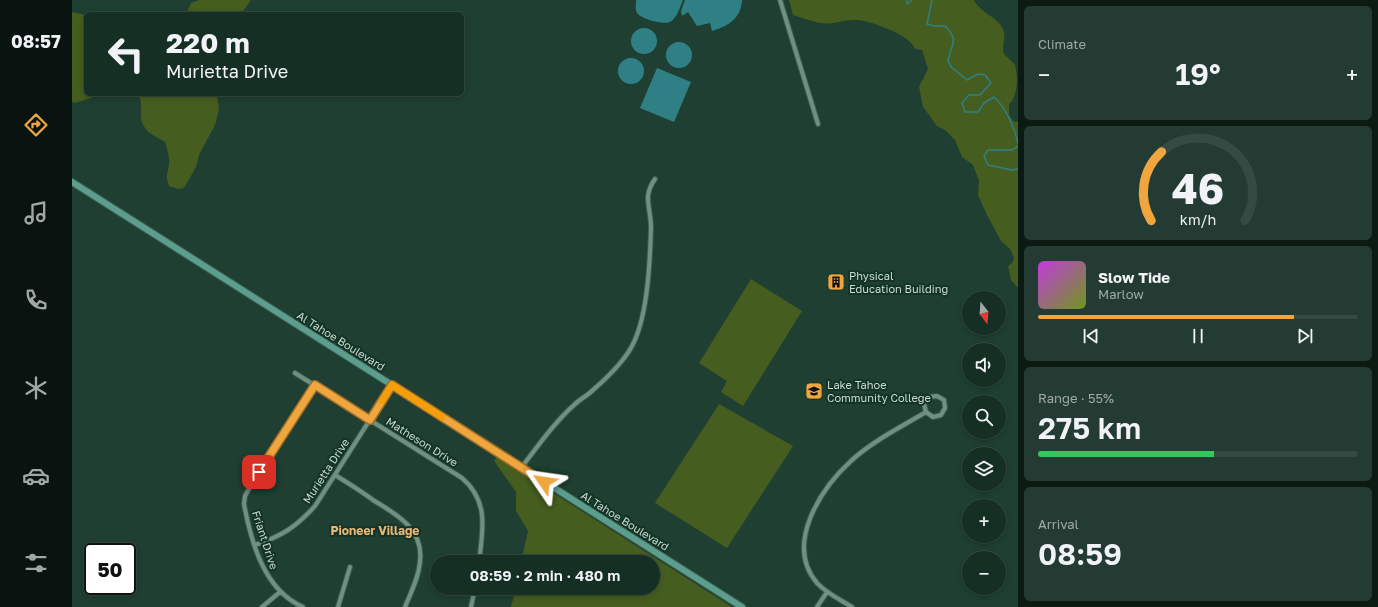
<!DOCTYPE html>
<html lang="en">
<head>
<meta charset="utf-8">
<style>
	body { margin:0; font-family:"Golos Text",sans-serif; background:#233b32; color:#f1f3f6; height:100vh; display:flex; flex-direction:column; font-size:15px; white-space:nowrap }
	* { box-sizing:border-box; margin:0 }
	p { font-size:13px; color:#9ea9a7 }
	.icon { flex:none; width:22px; height:22px; fill:none; stroke:currentColor; stroke-width:2; stroke-linecap:round; stroke-linejoin:round }
	.map { position:relative; flex:1; overflow:hidden }
	.side { display:flex; flex-direction:column; gap:6px; padding:6px; background:#0c1a14; width:360px }
	.side>* { flex:none }
	.guide { position:absolute; left:12px; top:12px; width:380px; height:84px; border-radius:6px; box-shadow:0 2px 6px #0003,0 0 0 1px #354a42; background:#162f25; color:#f1f3f6; overflow:hidden }
	.needle { width:26px; rotate:163deg }
	.controls { position:absolute; left:890px; top:291px; display:grid; gap:8px }
	.controls a { display:grid; place-items:center; width:44px; height:44px; border-radius:50%; background:#162f25; box-shadow:0 2px 6px #0003,0 0 0 1px #354a42; font-size:20px }
	.speed { position:absolute; left:12px; top:543px; display:flex; gap:8px; font-size:20px; font-weight:700; text-align:center }
	.speed>* { display:grid; place-content:center; width:52px; height:52px; border-radius:50%; background:#162f25; box-shadow:0 2px 6px #0003,0 0 0 1px #354a42; line-height:1 }
	.speed .limit { border:2px solid #111; border-radius:6px; background:#fff; color:#111 }
	.pin { position:absolute; display:grid; place-items:center; width:34px; height:34px; color:#fff; margin:-17px; border-radius:8px; box-shadow:0 2px 6px #0006 }
	.me { position:absolute; width:44px; margin:-22px; rotate:302deg; stroke-linejoin:round; filter:drop-shadow(0 0 3px #0008) }
	.turn { display:flex; align-items:center; gap:14px; height:84px; padding:0 16px; font-size:18px }
	.turn .icon { width:52px; height:52px; stroke-width:2.5 }
	.turn b { display:block; font-size:28px; line-height:34px }
	.big { font-size:30px; font-weight:600; line-height:1.1 }
	.side .widget { flex:1; display:flex; flex-direction:column; justify-content:center; gap:6px; min-width:0; padding:0 14px; border-radius:6px; background:#233b32 }
	.side .dial { align-items:center; gap:0 }
	.dial svg { height:104px; overflow:visible; fill:none; stroke:#354a42; stroke-width:7; stroke-linecap:round; text-anchor:middle }
	.dial text { fill:#f1f3f6; stroke:none }
	.song { display:flex; align-items:center; gap:12px }
	.cover { width:48px; height:48px; border-radius:6px; background:linear-gradient(135deg,hsl(290 70% 55%),hsl(80 70% 35%)) }
	.played { height:4px; border-radius:2px; background:linear-gradient(90deg,#f0a63e 80%,#354a42 80%) }
	.keys { display:flex; justify-content:space-around; direction:ltr }
	.heat { display:flex; justify-content:space-between; align-items:center; font-size:22px; direction:ltr }
	.charge { height:6px; border-radius:3px; background:linear-gradient(90deg,#34c759 55%,#354a42 0) }
	.trip { position:absolute; left:358px; top:555px; width:230px; height:40px; border-radius:20px; background:#162f25; box-shadow:0 2px 6px #0003,0 0 0 1px #354a42; font-weight:600; line-height:40px; text-align:center }
	main { display:flex; flex:1; min-height:0 }
	.dock { display:flex; flex-direction:column; width:72px; justify-content:space-around; align-items:center; background:#09130f; color:#9ea9a7 }
	.dock .icon { width:28px; height:28px }
	.dock .on { color:#f0a63e }
	.dock b { font-size:18px; color:#f1f3f6 }
	.map>svg:first-child { display:block }
	.green { fill:#455d1f }
	.water { fill:#2f8085 }
	.lines { fill:none; stroke-linecap:round; stroke-linejoin:round }
	.stream { stroke:#2f8085; stroke-width:1.5 }
	.minor-casing { stroke:#3e5c50; stroke-width:6 }
	.secondary-casing { stroke:#3e5c50; stroke-width:8 }
	.minor { stroke:#6e9180; stroke-width:4 }
	.secondary { stroke:#5c9e8e; stroke-width:6 }
	.route-casing { stroke:#9c6c28; stroke-width:10 }
	.route { stroke:#f0a63e; stroke-width:7 }
	.slow { stroke:#f59e0b; stroke-width:7 }
	.labels { text-anchor:middle; stroke-width:4; stroke-linejoin:round; paint-order:stroke }
	.poi-label { font-size:11px; fill:#c9dbd2; stroke:#133427; text-anchor:start }
	.street-label { font-size:11px; fill:#c9dbd2; stroke:#133427 }
	.neighbourhood-label { font-size:12px; font-weight:bold; fill:#e9b676; stroke:#133427 }
</style>
</head>
<body>
<main>
<nav class="dock">
<b>08:57</b>
<svg class="icon on" aria-label="directions" viewBox="0 0 24 24"><path d="M12 3l9 9-9 9-9-9zM9 14v-3h6M13 9l2 2-2 2"/></svg>
<svg class="icon" aria-label="music" viewBox="0 0 24 24"><path d="M9 18V5l10-2v13"/><circle cx="6" cy="18" r="3"/><circle cx="16" cy="16" r="3"/></svg>
<svg class="icon" aria-label="phone" viewBox="0 0 24 24"><path d="M5 4h4l2 5-3 2q2 4 5 5l2-3 5 2v4C11 20 4 13 5 4z"/></svg>
<svg class="icon" aria-label="climate" viewBox="0 0 24 24"><path d="M12 3v18M4 7l16 10M4 17L20 7"/></svg>
<svg class="icon" aria-label="car" viewBox="0 0 24 24"><path d="M5 17H2v-5l4-1 3-4h7l3 4 3 1v5h-3M9 17h6M6 11h13"/><circle cx="7" cy="17" r="2"/><circle cx="17" cy="17" r="2"/></svg>
<svg class="icon" aria-label="filters" viewBox="0 0 24 24"><path d="M4 7h16M4 17h16"/><circle cx="9" cy="7" r="2"/><circle cx="15" cy="17" r="2"/></svg>
</nav>
<div class="map">
<svg width="946" height="607" viewBox="0 0 946 607">
	<rect width="100%" height="100%" fill="#1e3f31"/>
	<path class="green" d="M127,0H179L169,14H116L115,12L119,3Z
		M717,0H902C909,14 925,16 931,29C935,38 929,45 932,54C935,57 940,61 943,65C946,76 946,97 937,104V115L941,121L946,122V288L939,280L936,266L940,263L942,258L938,249L929,241L915,215L906,195L907,181L901,165L890,157L883,140L873,130L865,126L851,107L847,87L856,69L850,50L843,49C839,35 799,21 785,20C773,19 760,25 748,23C739,21 730,18 721,15Z
		M0,12L14,15V94H31L3,103L0,102Z
		M64,94H145L147,110L143,125L127,155L124,167L112,188L106,189L97,186C93,175 96,174 97,164C98,156 95,149 93,142C83,136 71,132 69,118C68,109 71,106 67,96Z
		M679,279L730,311L671,406L649,392L655,381L627,363Z
		M647,404L721,446L655,548L583,503Z
		M425,457L660,607H439L444,588H581V562H449L456,531L444,511V492L422,461Z"/>
	<path class="water" d="M564,0H611C608,7 605,18 598,22C592,25 569,19 565,13C563,9 564,4 564,0Z
		M613,0H670C669,19 656,26 640,31L638,23L625,26L616,12L610,16L609,11Z
		M559 41a13 13 0 1 1 26 0a13 13 0 1 1-26 0Z
		M594 55a13 13 0 1 1 26 0a13 13 0 1 1-26 0Z
		M546 71a13 13 0 1 1 26 0a13 13 0 1 1-26 0Z
		M585,68L619,82L602,122L568,108Z"/>
	<g class="lines">
		<path class="stream" d="M835,0V4L840,0
			M860,0L855,24L863,26H873C887,40 880,43 876,60L879,67L895,80L906,74L913,75L919,83L908,95H897L890,103L893,112H906L912,103L922,97C934,108 943,128 946,144
			M946,146L940,150H916L912,156L916,165L940,170L946,169"/>
		<g class="minor-casing">
			<path id="minor" d="M708,0L746,124
				M223,373L390,478C417,501 411,529 407,562
				M449,468C466,446 481,424 502,405C508,399 515,396 521,390C536,377 554,360 562,342C576,312 578,260 579,228C579,207 570,197 583,179
				M263,475C276,483 289,491 301,500C324,514 352,529 348,561C347,577 339,592 333,607
				M183,545C210,536 224,527 243,506L320,385
				M190,607L208,592
				M231,607C192,590 179,542 172,504L173,496L179,485L243,385
				M266,607L278,567
				M399,607L403,588
				M745,607L755,592
				M780,607C769,600 754,593 745,583C712,544 749,488 780,460C801,441 829,427 854,412L861,417L869,415L873,408L872,400L865,396L857,397L852,404L854,412"/>
		</g>
		<g class="secondary-casing">
			<path id="secondary" d="M0,182L670,607"/>
		</g>
		<use href="#minor" class="minor"/>
		<use href="#secondary" class="secondary"/>
	</g>
	<g class="lines">
		<g class="route-casing">
			<path id="route" d="M187,472L243,385L298,420L320,385L472,482"/>
		</g>
		<use href="#route" class="route"/>
		<path class="slow" d="M310,401L320,385L370,417"/>
	</g>
	<defs>
		<g id="building-square" transform="scale(0.9)"><rect x="-9" y="-9" width="18" height="18" rx="4" fill="#f0a63e" stroke="#133427"/><path d="M-4-6H4V6H1V3H-1V6H-4ZM-2.5-4.3h1.7v1.8h-1.7ZM.8-4.3h1.7v1.8H.8ZM-2.5-1h1.7V.8h-1.7ZM.8-1h1.7V.8H.8Z" fill="#111"/></g>
		<g id="university-square" transform="scale(0.9)"><rect x="-9" y="-9" width="18" height="18" rx="4" fill="#f0a63e" stroke="#133427"/><path d="M0-5L7-2L0 1L-7-2ZM-4 1L0 2.5L4 1V4Q0 6-4 4Z" fill="#111"/></g>
	</defs>
	<g fill-rule="evenodd">
		<use href="#building-square" x="764" y="282"/>
		<use href="#university-square" x="742" y="391"/>
	</g>
	<g class="labels">
		<g class="poi-label">
			<text x="777" y="280">Physical<tspan x="777" dy="13">Education Building</tspan></text>
			<text x="755" y="389">Lake Tahoe<tspan x="755" dy="13">Community College</tspan></text>
		</g>
		<g class="street-label">
			<text transform="translate(269 341) rotate(32)" y="4">Al Tahoe Boulevard</text>
			<text transform="translate(350 442) rotate(32)" y="4">Matheson Drive</text>
			<text transform="translate(254 471) rotate(-57)" y="4">Murietta Drive</text>
			<text transform="translate(553 521) rotate(32)" y="4">Al Tahoe Boulevard</text>
			<text transform="translate(193 540) rotate(72)" y="4">Friant Drive</text>
		</g>
		<g class="neighbourhood-label">
			<text x="303" y="535">Pioneer Village</text>
		</g>
	</g>
</svg>
<div class="controls">
<a><svg class="needle" viewBox="-14 -14 28 28"><path d="M0-13l5 13h-10z" fill="#e53935"/><path d="M0 13l5-13h-10z" fill="#9ea9a7"/></svg></a>
<a><svg class="icon" aria-label="sound" viewBox="0 0 24 24"><path d="M4 9h4l5-4v14l-5-4H4zM17 9q2 3 0 6"/></svg></a>
<a><svg class="icon" aria-label="search" viewBox="0 0 24 24"><circle cx="10" cy="10" r="6"/><path d="M15 15l6 6"/></svg></a>
<a><svg class="icon" aria-label="layers" viewBox="0 0 24 24"><path d="M12 4l9 5-9 5-9-5zM3 14l9 5 9-5"/></svg></a>
<a>+</a>
<a>−</a>
</div>
<div class="speed"><div class="limit">50</div></div>
<div class="pin" style="left:187px;top:472px;background:#d93025"><svg class="icon" aria-label="arrive" viewBox="0 0 24 24"><path d="M6 21V4h12l-3 4 3 4H6"/></svg></div>
<svg class="me" style="left:472px;top:482px" viewBox="-20 -20 40 40"><path d="M0-17L14 15 0 8-14 15z" fill="#f0a63e" stroke="#fff" stroke-width="4"/></svg>
<div class="trip">08:59 · 2 min · 480 m</div>
<div class="guide">
<div class="turn"><svg class="icon" aria-label="left" viewBox="0 0 24 24"><path d="M17 20v-9H6M10 6l-5 5 5 5"/></svg><div><b>220 m</b>Murietta Drive</div></div>
</div>
</div>
<section class="side">
<div class="widget"><p>Climate</p>
<div class="heat"><a>−</a><b class="big">19°</b><a>+</a></div>
</div>
<div class="widget dial"><svg viewBox="0 0 100 80">
<path d="M14 69A42 42 0 1 1 86 69"/>
<path d="M14 69A42 42 0 0 1 22 16" stroke="#f0a63e"/>
<text x="50" y="56" font-size="32" font-weight="700">46</text>
<text x="50" y="72" font-size="11">km/h</text>
</svg></div>
<div class="widget">
<div class="song"><i class="cover"></i><div><b>Slow Tide</b><p>Marlow</p></div></div>
<div class="played"></div>
<div class="keys"><svg class="icon" aria-label="previous" viewBox="0 0 24 24"><path d="M18 5L8 12l10 7zM5 5v14"/></svg><svg class="icon" aria-label="pause" viewBox="0 0 24 24"><path d="M8 5v14M16 5v14"/></svg><svg class="icon" aria-label="next" viewBox="0 0 24 24"><path d="M6 5l10 7-10 7zM19 5v14"/></svg></div>
</div>
<div class="widget"><p>Range · 55%</p><b class="big">275 km</b><div class="charge"></div></div>
<div class="widget"><p>Arrival</p><b class="big">08:59</b></div>
</section>
</main>
</body>
</html>
